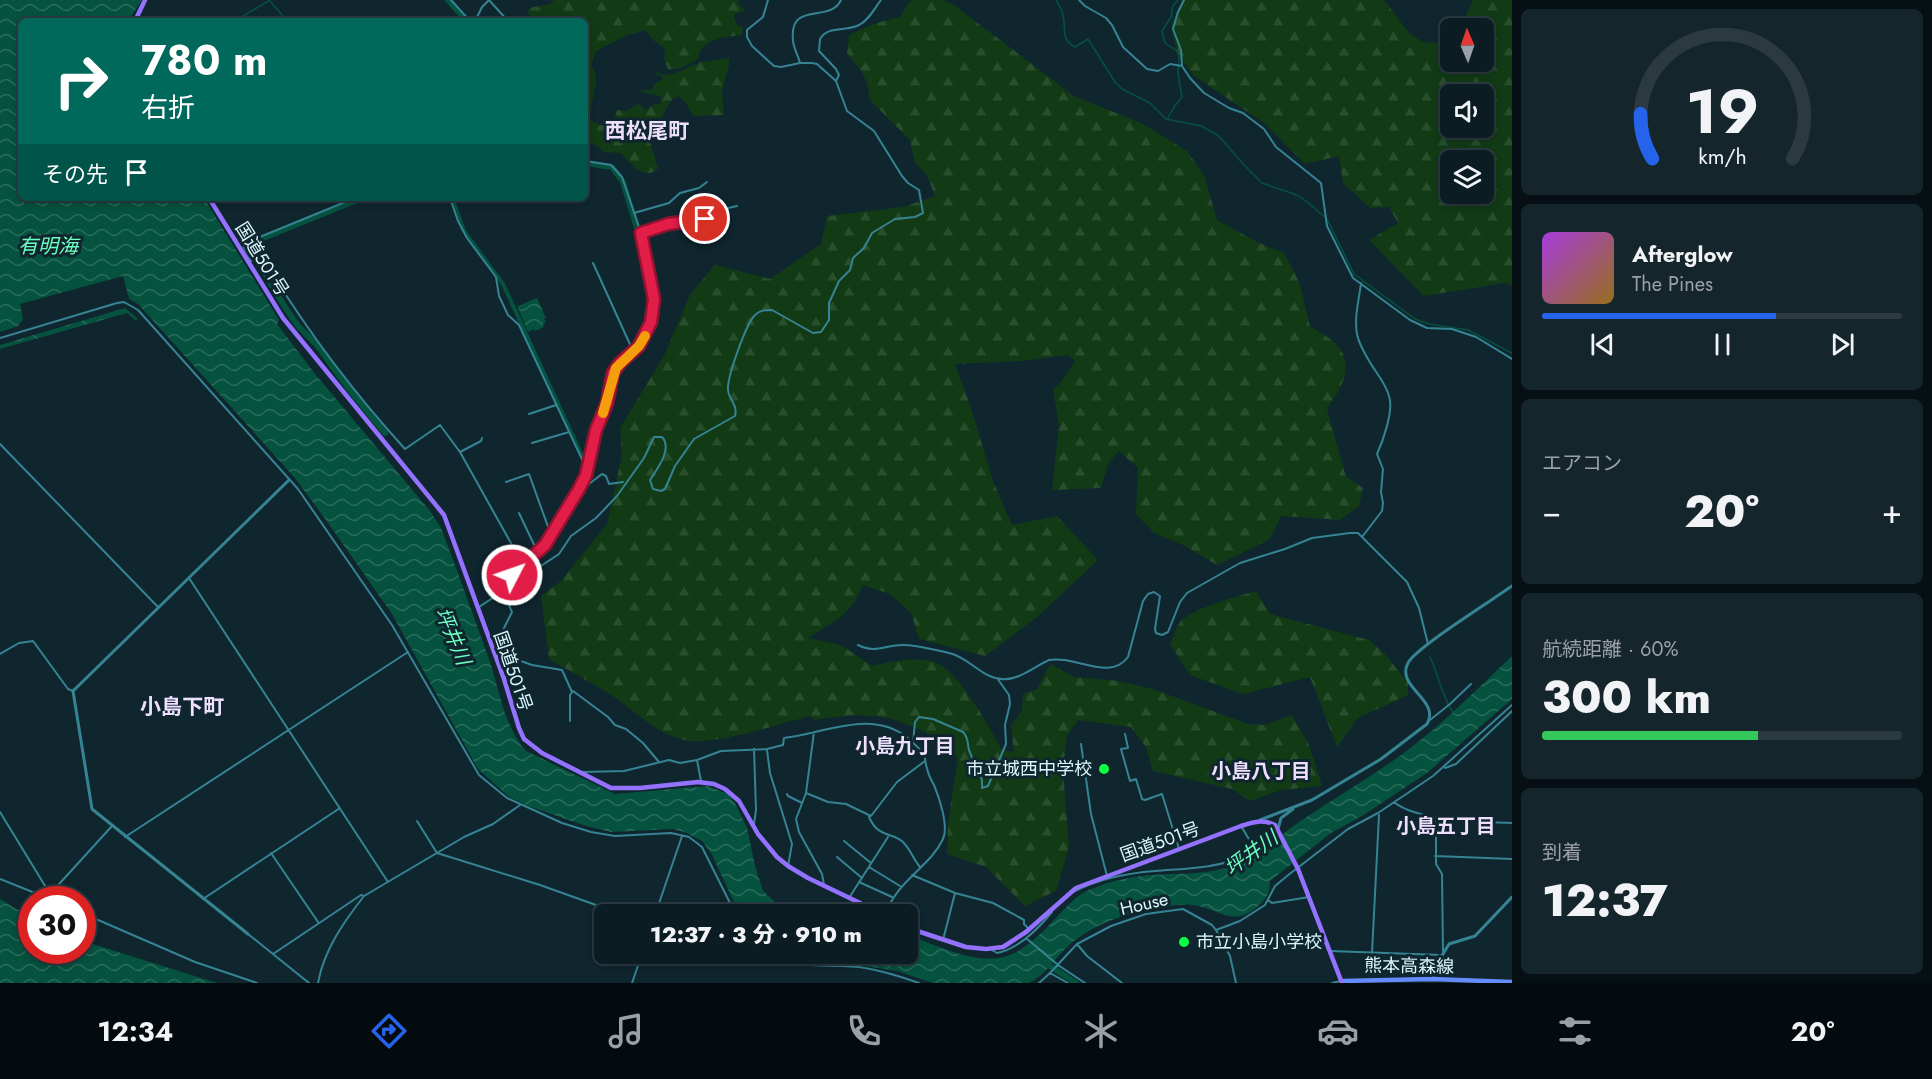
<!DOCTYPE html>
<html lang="ja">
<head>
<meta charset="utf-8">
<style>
	body { margin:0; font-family:Jost,"Noto Sans JP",sans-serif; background:#14252b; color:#f1f3f6; height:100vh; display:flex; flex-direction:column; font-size:22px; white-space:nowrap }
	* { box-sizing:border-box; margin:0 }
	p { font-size:20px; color:#9aa1a6 }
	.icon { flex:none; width:33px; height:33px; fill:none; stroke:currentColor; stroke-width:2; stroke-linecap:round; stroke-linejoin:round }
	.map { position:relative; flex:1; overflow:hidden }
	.side { display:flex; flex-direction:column; gap:9px; padding:9px; background:#060f13; width:420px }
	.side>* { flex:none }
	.hud { position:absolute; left:18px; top:18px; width:570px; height:183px; border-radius:9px; box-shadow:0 3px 9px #0003,0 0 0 2px #2b3a41; background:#00695c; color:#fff; overflow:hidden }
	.needle { width:39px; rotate:358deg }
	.buttons { position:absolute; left:1440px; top:18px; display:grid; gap:12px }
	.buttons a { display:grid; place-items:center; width:54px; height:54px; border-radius:9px; background:#0b1c23; box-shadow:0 3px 9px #0003,0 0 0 2px #2b3a41; font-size:30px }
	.speed { position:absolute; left:18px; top:886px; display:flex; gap:12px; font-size:30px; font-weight:700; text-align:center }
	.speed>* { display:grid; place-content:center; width:78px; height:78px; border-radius:50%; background:#0b1c23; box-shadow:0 3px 9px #0003,0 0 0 2px #2b3a41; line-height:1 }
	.speed .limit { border:9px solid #d22; background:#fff; color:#111 }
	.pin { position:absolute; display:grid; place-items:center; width:51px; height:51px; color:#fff; margin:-26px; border:3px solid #fff; border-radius:50%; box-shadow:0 2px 6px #0007 }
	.me { position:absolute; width:66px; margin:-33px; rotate:49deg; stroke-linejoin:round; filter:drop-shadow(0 0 4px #0008) }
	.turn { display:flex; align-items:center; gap:21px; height:126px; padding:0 24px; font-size:27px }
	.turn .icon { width:78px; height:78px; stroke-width:2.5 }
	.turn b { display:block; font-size:42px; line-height:51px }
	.then { display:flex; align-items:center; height:57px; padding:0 24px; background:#0003; gap:12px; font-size:22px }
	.big { font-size:45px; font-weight:800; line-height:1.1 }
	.side .card { flex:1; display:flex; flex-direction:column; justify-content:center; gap:9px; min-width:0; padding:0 21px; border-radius:9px; background:#14252b }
	.side .dial { align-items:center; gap:0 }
	.dial svg { height:156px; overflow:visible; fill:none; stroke:#2b3a41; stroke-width:7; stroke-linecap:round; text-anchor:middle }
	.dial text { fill:#f1f3f6; stroke:none }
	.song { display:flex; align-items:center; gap:18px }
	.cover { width:72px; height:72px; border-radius:9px; background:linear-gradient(135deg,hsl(280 70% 55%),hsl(40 70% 35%)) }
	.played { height:6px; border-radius:3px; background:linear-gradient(90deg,#2563eb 65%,#2b3a41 65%) }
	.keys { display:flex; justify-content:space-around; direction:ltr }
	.heat { display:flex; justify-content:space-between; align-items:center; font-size:33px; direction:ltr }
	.charge { height:9px; border-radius:4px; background:linear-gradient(90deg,#34c759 60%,#2b3a41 0) }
	.trip { position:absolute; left:594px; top:904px; width:324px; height:60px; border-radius:9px; background:#0b1c23; box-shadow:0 3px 9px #0003,0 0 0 2px #2b3a41; font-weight:800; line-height:60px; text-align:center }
	.menu { display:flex; height:96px; justify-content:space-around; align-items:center; background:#040b0e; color:#9aa1a6 }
	.menu .icon { width:42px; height:42px }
	.menu .on { color:#2563eb }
	.menu b { font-size:27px; color:#f1f3f6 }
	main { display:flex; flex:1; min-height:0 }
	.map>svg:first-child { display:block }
	.forest { fill:url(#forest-firs); fill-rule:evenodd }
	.water { fill:url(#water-waves) }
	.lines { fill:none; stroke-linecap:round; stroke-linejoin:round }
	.stream { stroke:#05523f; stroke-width:1.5 }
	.canal { stroke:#05523f; stroke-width:4 }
	.river { stroke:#05523f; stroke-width:6 }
	.minor { stroke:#368493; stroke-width:2 }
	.tertiary { stroke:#368493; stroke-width:3 }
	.primary { stroke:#648cff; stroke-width:4.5 }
	.trunk { stroke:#9472ff; stroke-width:4.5 }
	.route-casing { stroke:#92132f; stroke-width:15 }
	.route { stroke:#e11d48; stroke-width:10 }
	.slow { stroke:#f59e0b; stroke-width:10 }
	.poi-dot { fill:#09ff3f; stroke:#0f262f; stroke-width:2 }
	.labels { text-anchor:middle; stroke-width:6; stroke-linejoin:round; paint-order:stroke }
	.street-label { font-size:18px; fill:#ddf7ff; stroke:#0f262f }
	.poi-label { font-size:18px; fill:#ddf7ff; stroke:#0f262f; text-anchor:end }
	.water-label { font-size:20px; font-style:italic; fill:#6bffc1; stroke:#0f262f }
	.neighbourhood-label { font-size:20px; font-weight:bold; fill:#efdfff; stroke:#0f262f }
	.quarter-label { font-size:21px; font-weight:bold; fill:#efdfff; stroke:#0f262f }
</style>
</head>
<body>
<main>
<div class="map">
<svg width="1512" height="983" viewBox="0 0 1512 983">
	<defs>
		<pattern id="forest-firs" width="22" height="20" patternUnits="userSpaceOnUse" patternTransform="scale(1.5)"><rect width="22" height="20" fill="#113a15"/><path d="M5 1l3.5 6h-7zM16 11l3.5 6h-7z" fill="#284e2c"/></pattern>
		<pattern id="water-waves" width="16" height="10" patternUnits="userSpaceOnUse" patternTransform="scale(1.5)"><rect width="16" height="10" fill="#05523f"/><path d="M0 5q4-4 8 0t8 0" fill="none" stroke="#296c5c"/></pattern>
	</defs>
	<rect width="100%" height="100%" fill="#0f262f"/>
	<path class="forest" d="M554,0H739L738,4L745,10L735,14L734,18L737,25L743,28L742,35C727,37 700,38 699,58C690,63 679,71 668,69L664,59L665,52L663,47L653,40L645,30L625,36L596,51L591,66C603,78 589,102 590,119C596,126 607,128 614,121L617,110L627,111L639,103L645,110L655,104H660L661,96L641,92L642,90H651L656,83L662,80L663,77L656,74V72L665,75L673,74L701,62L729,58V65L722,91L724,115L693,116L686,103L679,96C668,99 667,110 661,118H648L645,122L649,129L657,127L650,141L658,169C643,181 631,164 621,153L603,152L596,145L585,141V21H532L528,12L529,8L551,4Z
		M916,0H941L951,3L1049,77L1072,95L1143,124L1187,151L1204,175L1217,220L1259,243L1284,253L1300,284L1310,326C1320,333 1334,339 1340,349C1354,369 1339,392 1327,409L1346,477L1363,488L1359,506L1340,520L1281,516L1270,539L1217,565L1185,546L1154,533L1136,514L1138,468L1119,451L1108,464L1101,488L1052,490L1059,425L1053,390L1066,376L1075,361L1068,355L1022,361L955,364L972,411L993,481L1012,525L1057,516L1098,560L1037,617L985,656L919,639L911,613L890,594L863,585L854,603L840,618L808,638L841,645L872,666C891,662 912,657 931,661C958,667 989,727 1002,750L1014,752L1011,726L1022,710L1023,694L1037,689L1050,664L1074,677L1119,681L1153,689L1248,724L1264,725L1292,715L1309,745L1322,786L1281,790L1250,801L1232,789L1153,771L1146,747L1131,727L1078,720L1067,736L1063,770L1069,847L1056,891L1025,906L986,867L947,854L948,822L958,758C946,749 934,737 920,730C882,712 856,713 815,720L810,716C775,725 738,738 702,741C668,744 642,717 617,699C596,684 572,673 549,659L541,596L561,581L607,524L622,455L620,428L664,356L690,295L715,265L770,279L821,244L827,216L903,207L935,196L927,175L915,163L910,140L870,100L867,83L862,72L847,53L849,35L873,24L900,17L909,2Z
		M1182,0H1384L1409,33L1423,42L1450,44V62H1484V28H1460L1473,0H1512V286L1504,283L1424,296L1369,240L1398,223L1389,207L1370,208L1343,183L1339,156L1305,164L1264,123L1193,75L1176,51L1171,25ZM1450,94H1484V128H1450ZM1450,160H1484V194H1450Z
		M1256,591L1270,614L1369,640L1385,654L1408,683V695L1358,718L1337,747L1310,677L1243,694L1190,675L1170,644C1173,638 1176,628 1180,622C1191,609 1239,596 1256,591Z"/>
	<path class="water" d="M0,0H142L128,21H21V198H204L279,320L277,324L316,375L430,511L441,528C458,573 474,617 490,662C500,693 504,725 526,751L615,794L708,786L728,794L736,805L747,828L755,866L763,891L789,915H740L711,853L702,841L687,833L673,829L611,832L586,826L528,806L508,796L478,769L392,614L326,520L294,477L138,304L129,299L123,276L20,304L23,319L18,326L0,332Z
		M537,298L546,318L544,319L546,322L543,324L544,327L535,331L533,329L528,332L518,308V306Z
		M125,308L138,319L136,321L127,313L0,349V345Z
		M1512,656V699L1427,773L1362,816L1331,833L1270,881C1270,893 1266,900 1256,908C1231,928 1217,907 1192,905C1184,904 1173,905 1165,907C1131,911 1090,924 1065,949C1053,961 1045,975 1029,983H933L897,971L852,964H810L796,961L779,954H908V935C939,946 988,972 1020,950C1032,942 1044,931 1054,920C1066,908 1074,896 1091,889C1111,881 1132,876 1153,875C1177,873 1202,875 1225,868C1255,859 1277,837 1302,820C1336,797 1371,777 1404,753C1443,724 1477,689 1512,656Z
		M0,899L31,918L32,951H82L83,941L217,983H0Z"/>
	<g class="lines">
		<path class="stream" d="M1056,0C1061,7 1064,14 1064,23C1065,35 1063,40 1075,47L1088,39L1115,82L1122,89L1150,103L1166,119L1201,126L1219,136L1244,165L1262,183L1297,195L1306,201L1327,219L1354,274L1415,319L1429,324L1468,330L1512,353
			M270,1L287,21
			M235,21L270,0
			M1168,118L1174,107L1182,97L1178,74L1179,56L1177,51L1165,43L1162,31L1171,17L1173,6L1178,0
			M1430,657C1439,676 1441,695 1453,712"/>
		<path class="canal" d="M452,198L464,231L503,284L584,460"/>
		<path class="river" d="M448,0L467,21
			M585,163L612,167L623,182L640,238L653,304L650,318L640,342L612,369L609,389L596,425L591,450
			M240,229L246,241L257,254C258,265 292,320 301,329C309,337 317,344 323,353C342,381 363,407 385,433
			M250,243L362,198
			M522,562L539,549L575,495
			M503,582L519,564
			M1044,962L1076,983"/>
		<path class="minor" d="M451,0L470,21
			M1079,0L1085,6L1106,18L1112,25L1123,47L1147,69L1158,71L1170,64L1182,66
			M1184,0L1178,12L1173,29L1181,50L1182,66L1190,78L1204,93L1229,108L1243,113L1264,129L1276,147L1321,183L1327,226L1353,278L1410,320L1427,328L1452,329L1476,337L1512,359
			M475,21L482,7L489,0L508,21
			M800,63C798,55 793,47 793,40C789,0 830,24 841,0
			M836,81L839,75L836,69L819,51L820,39C828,25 846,32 859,25C869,20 874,9 881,0
			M450,198L458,221L467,238L496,277L499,296L508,315L519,325L587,470
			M634,213L669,203L680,193L699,188L707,182
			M641,233L668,223L705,219L715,211L737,206
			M250,262L251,261L243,246L245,243L355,198
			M593,263L633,351
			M272,273C311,336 355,394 405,449L440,425L460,452L521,561
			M1361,283C1359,300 1354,317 1357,334C1359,345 1365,354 1371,364C1377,374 1386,384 1389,396C1394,410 1383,441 1377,454L1383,469L1381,492L1383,503L1382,511L1362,537
			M0,338L117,303L124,302L138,310L298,489L392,625L479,775L507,798L562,823L591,832L615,836L671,833L689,837L702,847L736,915
			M529,414L556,405
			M532,443L569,432
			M0,444L158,607
			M460,452L481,441L482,438
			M506,482L529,474L551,535
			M579,489L581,490L602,474L606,476L609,484L623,482
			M519,513L538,553
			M189,578L388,882
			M479,607L559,554L571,536L596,518L617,496L644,458L654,437H662C673,449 657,469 650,480L653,489L661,491L665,489L675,466L694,439L735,416C738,405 729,400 728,390C727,377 746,324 755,315C760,310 765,310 772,310L813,333L821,332L829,320V303L839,281L850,270L853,258L864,248L872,233L895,219L915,217L923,213L919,190L908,183L902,176L874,131L847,111L836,81L817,64L812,63H800L781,67L774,66L752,46L747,37V30L763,17L768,0
			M858,645C876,654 884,645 903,645C917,645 934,650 949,653C969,657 981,678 1002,679C1018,681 1035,666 1049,660C1074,655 1110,682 1128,657L1143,601L1148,594L1154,592L1160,596L1155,629L1156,633L1162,635L1168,632L1180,602L1187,593L1240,563L1285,549L1312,538L1350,533H1358L1407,582L1419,608L1428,644
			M0,654L19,643L33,641L68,689L73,691
			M507,656L532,665L562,670L572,692
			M505,677L507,671V656L502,640V632L512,612L501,587L503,584L545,545L567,512L586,475L596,430L607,403L613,373L620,363L639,346L646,334L654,312V299L641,233L622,177L611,165L585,161
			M1430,720L1450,704L1471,684
			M570,721V695L573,691L608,717L615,725L626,729L643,743L659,762
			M814,732L806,793L796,819L799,832L822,874L824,885
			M1125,734L1128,748L1121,749L1130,781L1136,779L1142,799L1145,800L1162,794L1179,849
			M913,743L915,722L919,717L933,719L963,732C969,738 967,743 969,750C974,767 983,767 982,788L988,786L1006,744L1005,725L1010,704L1009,695L997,678
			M1081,744L1091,814L1107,876
			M754,749L756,810L754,824
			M767,750L770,773L792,844L788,866
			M697,760L701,781
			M1445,768L1456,764L1512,711
			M582,772L624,771L669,760L680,763L697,760L721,751L767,749L783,745L784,738C824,734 871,708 908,738C913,743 920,748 924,755C926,759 925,764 927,768C928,774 931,780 934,785C939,797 949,826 943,839C930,867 897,880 885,915
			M806,793L828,802L846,804L871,816L897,782L925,761
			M787,794L788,796L802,803
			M1394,802C1416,821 1483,822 1512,823
			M0,812L50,894
			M869,817C878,838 892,832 903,842C911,850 913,859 920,867
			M1436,817V864L1442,874L1443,953
			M417,821L437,853L540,885L624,915
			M1241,826L1255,849
			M125,837L408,652
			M844,841L871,863
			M271,853L318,922
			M1435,856L1512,859
			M837,857L862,878
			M869,867L900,886
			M912,875L955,893L993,903L1024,920V924L1028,928
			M0,879L35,893L50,894L62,900
			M859,882L892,897
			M1075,891C1099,879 1129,873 1155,871C1202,867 1243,869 1278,830
			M50,894L112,826
			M38,895L51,900
			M849,898L888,837
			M203,899L340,808
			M1268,900L1272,903L1309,897
			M82,913L195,962L257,983
			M655,915L682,836
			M1216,930L1240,921L1265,905L1275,886L1287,876L1348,829L1378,813L1433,776L1512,705
			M248,934L309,983
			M1026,938L1058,965L1085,983
			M943,940L955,893
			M1077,944L1087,956L1122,983
			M992,950L997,953C1019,949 1038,929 1052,912
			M1330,951L1441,955
			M1372,953L1379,815
			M273,954L361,895L364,896L464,837L493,824L520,805
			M736,954L770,965L785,961
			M775,954C803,972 834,962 865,968C883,971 902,977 919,983
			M1050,973L1068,983
			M318,983C324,950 343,923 364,896
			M632,983L642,954
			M1039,983L1050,973L1077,944L1111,926L1146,914L1183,909L1212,925L1216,930L1230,956L1236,983
			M1332,983L1341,981"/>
		<path class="tertiary" d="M1260,820L1312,800L1381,759L1427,724C1441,700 1395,687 1408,663C1415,648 1494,599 1512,586
			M1278,829L1281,818L1293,809
			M248,934L92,809L73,691L289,480
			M1432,979L1440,959L1449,944L1475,936L1512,897"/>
		<path class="primary" d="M1342,981L1432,979L1512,982"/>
		<path class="trunk" d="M135,21L145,0
			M209,198L283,318L444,515L504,679L519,728L524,739L542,753L611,788H640L698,782L714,784L725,789L739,801L758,834L777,857L788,866L808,878L885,915
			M908,928L966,947L986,949L1003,947L1026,932L1076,888L1241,826C1253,822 1263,819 1275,825L1298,869L1342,983"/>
	</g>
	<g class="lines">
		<g class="route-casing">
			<path id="route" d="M512,575L545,545L579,489L586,475L596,430L607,403L613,373L620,363L639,346L651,322L654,299L641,233L668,224L705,219"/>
		</g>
		<use href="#route" class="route"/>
		<path class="slow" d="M603,413L616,368L639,346L645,336"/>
	</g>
	<g class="poi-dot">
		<circle cx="1104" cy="769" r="6"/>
		<circle cx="1184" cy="942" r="6"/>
	</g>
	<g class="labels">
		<g class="street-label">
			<text transform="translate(262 259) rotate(58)" y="6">国道501号</text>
			<text transform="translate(513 671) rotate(71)" y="6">国道501号</text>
			<text transform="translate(1160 842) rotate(-20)" y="6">国道501号</text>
			<text transform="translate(1144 904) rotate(-13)" y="6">House</text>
			<text transform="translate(1409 966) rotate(1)" y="6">熊本高森線</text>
		</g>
		<g class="poi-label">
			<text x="1092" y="775">市立城西中学校</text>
			<text x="1196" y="948" text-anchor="start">市立小島小学校</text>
		</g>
		<g class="water-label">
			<text x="48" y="253">有明海</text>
			<text transform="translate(453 636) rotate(67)" y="7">坪井川</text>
			<text transform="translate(1251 853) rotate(-36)" y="7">坪井川</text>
		</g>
		<g class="neighbourhood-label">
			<text x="905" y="753">小島九丁目</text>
			<text x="1261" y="778">小島八丁目</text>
			<text x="1446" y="833">小島五丁目</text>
		</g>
		<g class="quarter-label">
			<text x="647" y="138">西松尾町</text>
			<text x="182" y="714">小島下町</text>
		</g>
	</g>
</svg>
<div class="buttons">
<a><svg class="needle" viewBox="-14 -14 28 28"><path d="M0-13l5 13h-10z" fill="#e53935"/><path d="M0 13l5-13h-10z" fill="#9aa1a6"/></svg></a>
<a><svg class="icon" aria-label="sound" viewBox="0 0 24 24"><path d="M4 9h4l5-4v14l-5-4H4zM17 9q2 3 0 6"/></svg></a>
<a><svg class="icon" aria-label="layers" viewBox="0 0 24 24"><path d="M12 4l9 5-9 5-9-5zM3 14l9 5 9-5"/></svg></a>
</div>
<div class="speed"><div class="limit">30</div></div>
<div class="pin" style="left:705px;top:219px;background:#d93025"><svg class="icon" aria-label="arrive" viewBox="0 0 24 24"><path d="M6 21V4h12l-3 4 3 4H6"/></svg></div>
<svg class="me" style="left:512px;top:575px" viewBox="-20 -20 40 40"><circle r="17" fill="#e11d48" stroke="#fff" stroke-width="3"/><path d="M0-11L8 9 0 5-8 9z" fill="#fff"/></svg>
<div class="trip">12:37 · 3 分 · 910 m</div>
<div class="hud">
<div class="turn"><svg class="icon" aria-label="right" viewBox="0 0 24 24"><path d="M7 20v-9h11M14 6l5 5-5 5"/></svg><div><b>780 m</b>右折</div></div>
<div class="then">その先<svg class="icon" aria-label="arrive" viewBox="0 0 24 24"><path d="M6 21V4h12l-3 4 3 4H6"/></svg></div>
</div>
</div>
<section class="side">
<div class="card dial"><svg viewBox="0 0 100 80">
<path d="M14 69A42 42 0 1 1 86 69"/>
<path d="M14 69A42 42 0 0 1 8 46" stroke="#2563eb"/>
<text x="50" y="56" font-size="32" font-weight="700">19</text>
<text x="50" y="72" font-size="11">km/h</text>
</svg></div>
<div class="card">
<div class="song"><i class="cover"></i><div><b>Afterglow</b><p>The Pines</p></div></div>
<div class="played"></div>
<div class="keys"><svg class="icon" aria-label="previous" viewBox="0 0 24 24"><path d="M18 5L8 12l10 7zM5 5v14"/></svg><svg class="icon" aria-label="pause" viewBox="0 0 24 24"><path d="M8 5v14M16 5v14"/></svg><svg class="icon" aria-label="next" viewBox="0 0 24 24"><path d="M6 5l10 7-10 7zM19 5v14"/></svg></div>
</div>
<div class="card"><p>エアコン</p>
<div class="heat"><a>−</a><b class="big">20°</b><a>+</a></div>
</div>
<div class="card"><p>航続距離 · 60%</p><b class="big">300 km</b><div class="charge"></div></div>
<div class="card"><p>到着</p><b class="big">12:37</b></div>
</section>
</main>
<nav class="menu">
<b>12:34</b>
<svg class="icon on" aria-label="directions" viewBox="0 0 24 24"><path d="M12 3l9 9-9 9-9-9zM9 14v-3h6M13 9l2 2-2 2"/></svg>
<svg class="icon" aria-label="music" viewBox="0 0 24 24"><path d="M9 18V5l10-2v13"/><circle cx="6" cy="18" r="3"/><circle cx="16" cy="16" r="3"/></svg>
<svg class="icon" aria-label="phone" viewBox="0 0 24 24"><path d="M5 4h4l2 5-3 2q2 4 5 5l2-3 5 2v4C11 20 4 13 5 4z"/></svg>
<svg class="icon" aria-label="climate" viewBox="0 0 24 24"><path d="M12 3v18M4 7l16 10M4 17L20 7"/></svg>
<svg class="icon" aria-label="car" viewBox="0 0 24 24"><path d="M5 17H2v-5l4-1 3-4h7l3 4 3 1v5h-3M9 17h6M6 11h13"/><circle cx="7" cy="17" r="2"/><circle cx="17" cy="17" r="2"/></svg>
<svg class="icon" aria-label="filters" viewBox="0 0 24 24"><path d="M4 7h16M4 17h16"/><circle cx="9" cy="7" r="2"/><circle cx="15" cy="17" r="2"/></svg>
<b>20°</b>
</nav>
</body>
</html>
